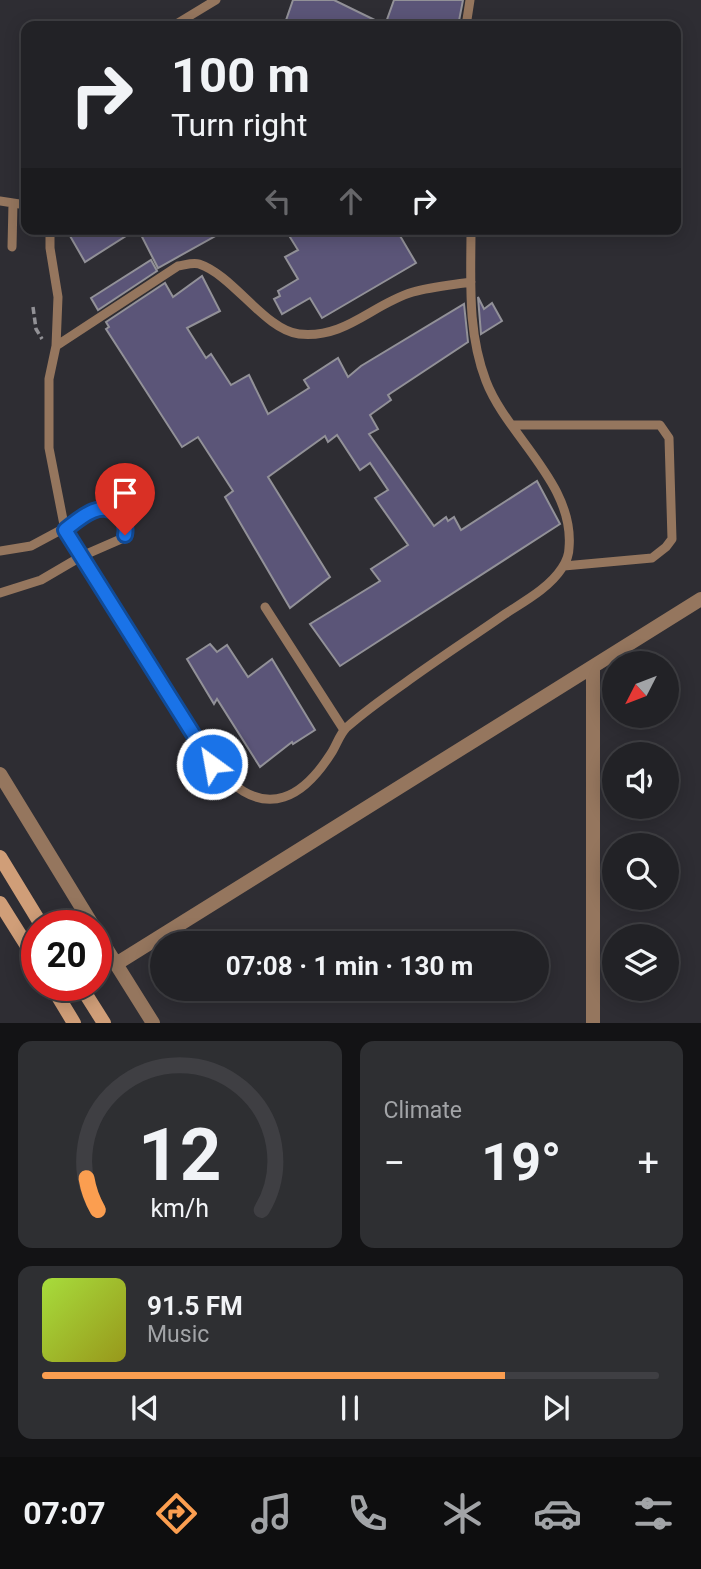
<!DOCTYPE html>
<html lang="en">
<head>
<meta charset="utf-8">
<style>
	body { margin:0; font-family:Roboto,sans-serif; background:#2e2f32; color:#f1f3f6; height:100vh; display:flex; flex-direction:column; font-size:26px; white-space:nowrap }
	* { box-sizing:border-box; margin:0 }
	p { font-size:23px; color:#a2a4a7 }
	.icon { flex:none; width:38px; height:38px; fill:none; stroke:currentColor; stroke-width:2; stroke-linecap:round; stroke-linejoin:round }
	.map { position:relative; height:1023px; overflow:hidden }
	.panel { display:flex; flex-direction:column; gap:18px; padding:18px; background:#131315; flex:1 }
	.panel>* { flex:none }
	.banner { position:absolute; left:21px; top:21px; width:660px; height:214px; border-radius:14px; box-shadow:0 4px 18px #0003,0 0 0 2px #3f3f43; background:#222226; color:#f1f3f6; overflow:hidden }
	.needle { width:46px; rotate:228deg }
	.buttons { position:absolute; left:602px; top:651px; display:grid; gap:14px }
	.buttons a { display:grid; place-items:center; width:77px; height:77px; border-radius:50%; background:#222226; box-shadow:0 4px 18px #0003,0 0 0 2px #3f3f43; font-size:35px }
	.speed { position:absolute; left:21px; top:910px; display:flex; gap:14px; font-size:35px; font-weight:700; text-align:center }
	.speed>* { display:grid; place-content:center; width:91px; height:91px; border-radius:50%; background:#222226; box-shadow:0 4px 18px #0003,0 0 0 2px #3f3f43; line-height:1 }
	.speed .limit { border:10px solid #d22; background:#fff; color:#111 }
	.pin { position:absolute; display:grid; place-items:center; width:60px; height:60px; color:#fff; margin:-72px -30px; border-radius:50% 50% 50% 0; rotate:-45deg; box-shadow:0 0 7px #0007 }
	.pin .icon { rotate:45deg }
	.me { position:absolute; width:77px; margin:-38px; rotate:328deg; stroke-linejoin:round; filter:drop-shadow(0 0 5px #0008) }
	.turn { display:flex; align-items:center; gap:24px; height:147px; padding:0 35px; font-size:32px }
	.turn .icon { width:91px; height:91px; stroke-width:2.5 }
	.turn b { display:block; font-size:49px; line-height:60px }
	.lanes { display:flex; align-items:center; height:66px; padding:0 35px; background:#0003; justify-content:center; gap:35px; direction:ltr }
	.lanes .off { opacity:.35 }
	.big { font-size:52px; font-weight:700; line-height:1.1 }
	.panel .card { flex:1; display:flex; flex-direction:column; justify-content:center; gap:10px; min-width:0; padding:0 24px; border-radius:14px; background:#2e2f32 }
	.panel .dial { align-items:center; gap:0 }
	.dial svg { height:182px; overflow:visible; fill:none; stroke:#3f3f43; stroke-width:7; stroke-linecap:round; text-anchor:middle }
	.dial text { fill:#f1f3f6; stroke:none }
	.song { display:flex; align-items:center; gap:21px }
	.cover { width:84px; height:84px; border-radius:10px; background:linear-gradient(135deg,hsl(80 70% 55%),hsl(60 70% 35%)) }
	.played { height:7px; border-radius:4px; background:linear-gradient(90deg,#fb9e50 75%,#3f3f43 75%) }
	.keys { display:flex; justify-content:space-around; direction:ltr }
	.heat { display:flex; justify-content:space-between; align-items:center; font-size:38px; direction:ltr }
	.panel .tiles { flex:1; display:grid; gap:18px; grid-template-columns:1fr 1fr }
	.card:last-child { grid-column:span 2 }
	.trip { position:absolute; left:150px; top:931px; width:399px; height:70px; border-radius:35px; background:#222226; box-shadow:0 4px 18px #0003,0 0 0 2px #3f3f43; font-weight:700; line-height:70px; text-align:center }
	.tab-bar { display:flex; height:112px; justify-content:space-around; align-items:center; background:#0e0e0f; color:#a2a4a7 }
	.tab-bar .icon { width:49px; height:49px }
	.tab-bar .current { color:#fb9e50 }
	.tab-bar b { font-size:32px; color:#f1f3f6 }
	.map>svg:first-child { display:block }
	.building { fill:#5b5578; stroke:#929198; stroke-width:2 }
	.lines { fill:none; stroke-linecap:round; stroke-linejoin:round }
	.path { stroke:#929196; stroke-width:3.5; stroke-dasharray:7 3.5; stroke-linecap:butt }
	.lane { stroke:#95765e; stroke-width:9 }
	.street { stroke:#95765e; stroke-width:14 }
	.secondary { stroke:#d09e78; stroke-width:14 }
	.route-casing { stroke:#114b97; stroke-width:18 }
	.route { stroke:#1a73e8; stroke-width:12 }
</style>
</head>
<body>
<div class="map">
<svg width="701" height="1023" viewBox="0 0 701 1023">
	<rect width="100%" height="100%" fill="#2e2d33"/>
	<path class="building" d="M293,0H334L385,25L394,0H463L458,26H284Z
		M66,229H137L85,262Z
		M138,229H228L158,268Z
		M285,229H396L416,263L322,318L310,298L282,314L274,299L280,296L278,291L298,279L285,257L298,250Z
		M151,260L157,271L98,310L91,298Z
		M202,276L220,311L187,328L206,358L211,354L231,385L249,375L268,414L309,388L304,380L338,358L348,377L361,366L464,304L468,342L388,395L391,400L370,415L378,429L369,434L434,526L446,517L448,521L454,517L461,530L537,481L560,524L340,666L310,624L380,581L371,569L408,545L375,498L388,490L370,463L360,470L337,435L328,442L325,436L268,477L330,577L290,608L225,497L233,491L198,437L182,447L106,329L109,327L106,322L165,283L173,297Z
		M478,297L484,309L492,303L502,321L481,334Z
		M210,644L217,652L227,645L248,677L272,659L315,730L293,744L292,742L260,767L217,699L214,704L187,659Z"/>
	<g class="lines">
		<path class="path" d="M33,307L36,329L42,339"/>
		<path class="lane" d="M173,26L216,0
			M466,26L470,0
			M0,201L26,205
			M50,229V248L58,297L56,346L49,379V448L65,530L212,764C230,783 254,807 284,797C303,791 319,772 330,755C336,747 339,735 346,728C364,712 385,697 405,683C438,659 472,637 505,614C525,601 549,588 562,568C566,562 569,554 569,548C575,484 507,436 486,381C467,331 471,281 471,229
			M12,247L13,203
			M56,346L178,266C185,265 193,262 199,264C233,275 265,330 299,334C346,339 372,304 413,292C431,287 452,285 471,282
			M512,425H660L669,438L672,539L666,547L652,558L564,566
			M0,551L31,546L100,509C116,509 135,522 121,539L82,556L41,580L0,593
			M265,607L344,730"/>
		<path class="street" d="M0,774L93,926
			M96,932L153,1023
			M116,964L701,599
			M593,1023V667"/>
		<path class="secondary" d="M0,857L42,926
			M0,903L37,962
			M51,985L74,1023
			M80,985L104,1023"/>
	</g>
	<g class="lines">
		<g class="route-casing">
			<path id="route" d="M125,535C129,516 110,504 93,511C83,515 74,523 65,530L212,764"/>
		</g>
		<use href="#route" class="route"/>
	</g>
</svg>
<div class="buttons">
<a><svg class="needle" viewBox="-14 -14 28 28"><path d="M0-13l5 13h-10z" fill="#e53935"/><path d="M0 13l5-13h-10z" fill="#a2a4a7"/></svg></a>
<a><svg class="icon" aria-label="sound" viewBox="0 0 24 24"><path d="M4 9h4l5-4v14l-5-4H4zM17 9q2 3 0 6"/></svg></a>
<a><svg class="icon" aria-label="search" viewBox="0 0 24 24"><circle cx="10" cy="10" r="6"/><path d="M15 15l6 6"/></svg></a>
<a><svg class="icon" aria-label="layers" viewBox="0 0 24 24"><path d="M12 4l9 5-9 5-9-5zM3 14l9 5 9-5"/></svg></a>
</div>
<div class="speed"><div class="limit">20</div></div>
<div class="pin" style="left:125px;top:535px;background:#d93025"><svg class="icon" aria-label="arrive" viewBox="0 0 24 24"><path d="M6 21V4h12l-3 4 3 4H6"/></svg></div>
<svg class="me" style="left:212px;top:764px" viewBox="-20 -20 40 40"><circle r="17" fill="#1a73e8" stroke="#fff" stroke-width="3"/><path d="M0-11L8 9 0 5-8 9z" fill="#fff"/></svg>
<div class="trip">07:08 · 1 min · 130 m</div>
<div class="banner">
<div class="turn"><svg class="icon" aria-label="right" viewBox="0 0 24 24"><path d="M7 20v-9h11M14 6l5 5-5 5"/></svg><div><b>100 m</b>Turn right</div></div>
<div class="lanes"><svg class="icon off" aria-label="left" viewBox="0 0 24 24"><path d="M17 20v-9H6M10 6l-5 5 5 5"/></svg><svg class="icon off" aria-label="ahead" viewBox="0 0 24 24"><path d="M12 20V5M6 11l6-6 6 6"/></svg><svg class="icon" aria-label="right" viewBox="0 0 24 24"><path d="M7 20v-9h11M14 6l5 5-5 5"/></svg></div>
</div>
</div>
<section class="panel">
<div class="tiles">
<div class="card dial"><svg viewBox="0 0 100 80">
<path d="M14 69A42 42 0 1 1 86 69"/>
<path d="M14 69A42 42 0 0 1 9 55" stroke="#fb9e50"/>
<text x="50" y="56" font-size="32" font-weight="700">12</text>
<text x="50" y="72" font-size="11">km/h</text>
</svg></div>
<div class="card"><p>Climate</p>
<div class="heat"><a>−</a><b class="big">19°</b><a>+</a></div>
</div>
<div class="card">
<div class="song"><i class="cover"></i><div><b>91.5 FM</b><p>Music</p></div></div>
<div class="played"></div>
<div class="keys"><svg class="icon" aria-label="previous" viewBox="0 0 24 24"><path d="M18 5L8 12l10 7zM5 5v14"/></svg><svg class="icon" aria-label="pause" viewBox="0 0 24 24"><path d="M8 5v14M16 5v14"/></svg><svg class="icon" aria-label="next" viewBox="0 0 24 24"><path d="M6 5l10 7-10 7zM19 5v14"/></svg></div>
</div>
</div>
</section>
<nav class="tab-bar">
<b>07:07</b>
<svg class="icon current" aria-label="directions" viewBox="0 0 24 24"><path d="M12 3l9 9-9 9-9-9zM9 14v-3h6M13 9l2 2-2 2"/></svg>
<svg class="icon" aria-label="music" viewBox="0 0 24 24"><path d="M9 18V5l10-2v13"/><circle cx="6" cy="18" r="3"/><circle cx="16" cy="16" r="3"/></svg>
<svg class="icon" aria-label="phone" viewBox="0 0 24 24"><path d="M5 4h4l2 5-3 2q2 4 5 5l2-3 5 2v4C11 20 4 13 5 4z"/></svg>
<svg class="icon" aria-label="climate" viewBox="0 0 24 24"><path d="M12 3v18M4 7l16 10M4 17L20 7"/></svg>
<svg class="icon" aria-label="car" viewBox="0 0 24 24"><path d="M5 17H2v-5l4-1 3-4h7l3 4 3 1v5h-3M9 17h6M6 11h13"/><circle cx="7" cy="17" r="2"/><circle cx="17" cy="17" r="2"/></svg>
<svg class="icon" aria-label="filters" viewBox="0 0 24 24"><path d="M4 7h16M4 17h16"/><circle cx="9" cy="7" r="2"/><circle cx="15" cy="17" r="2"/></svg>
</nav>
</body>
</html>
